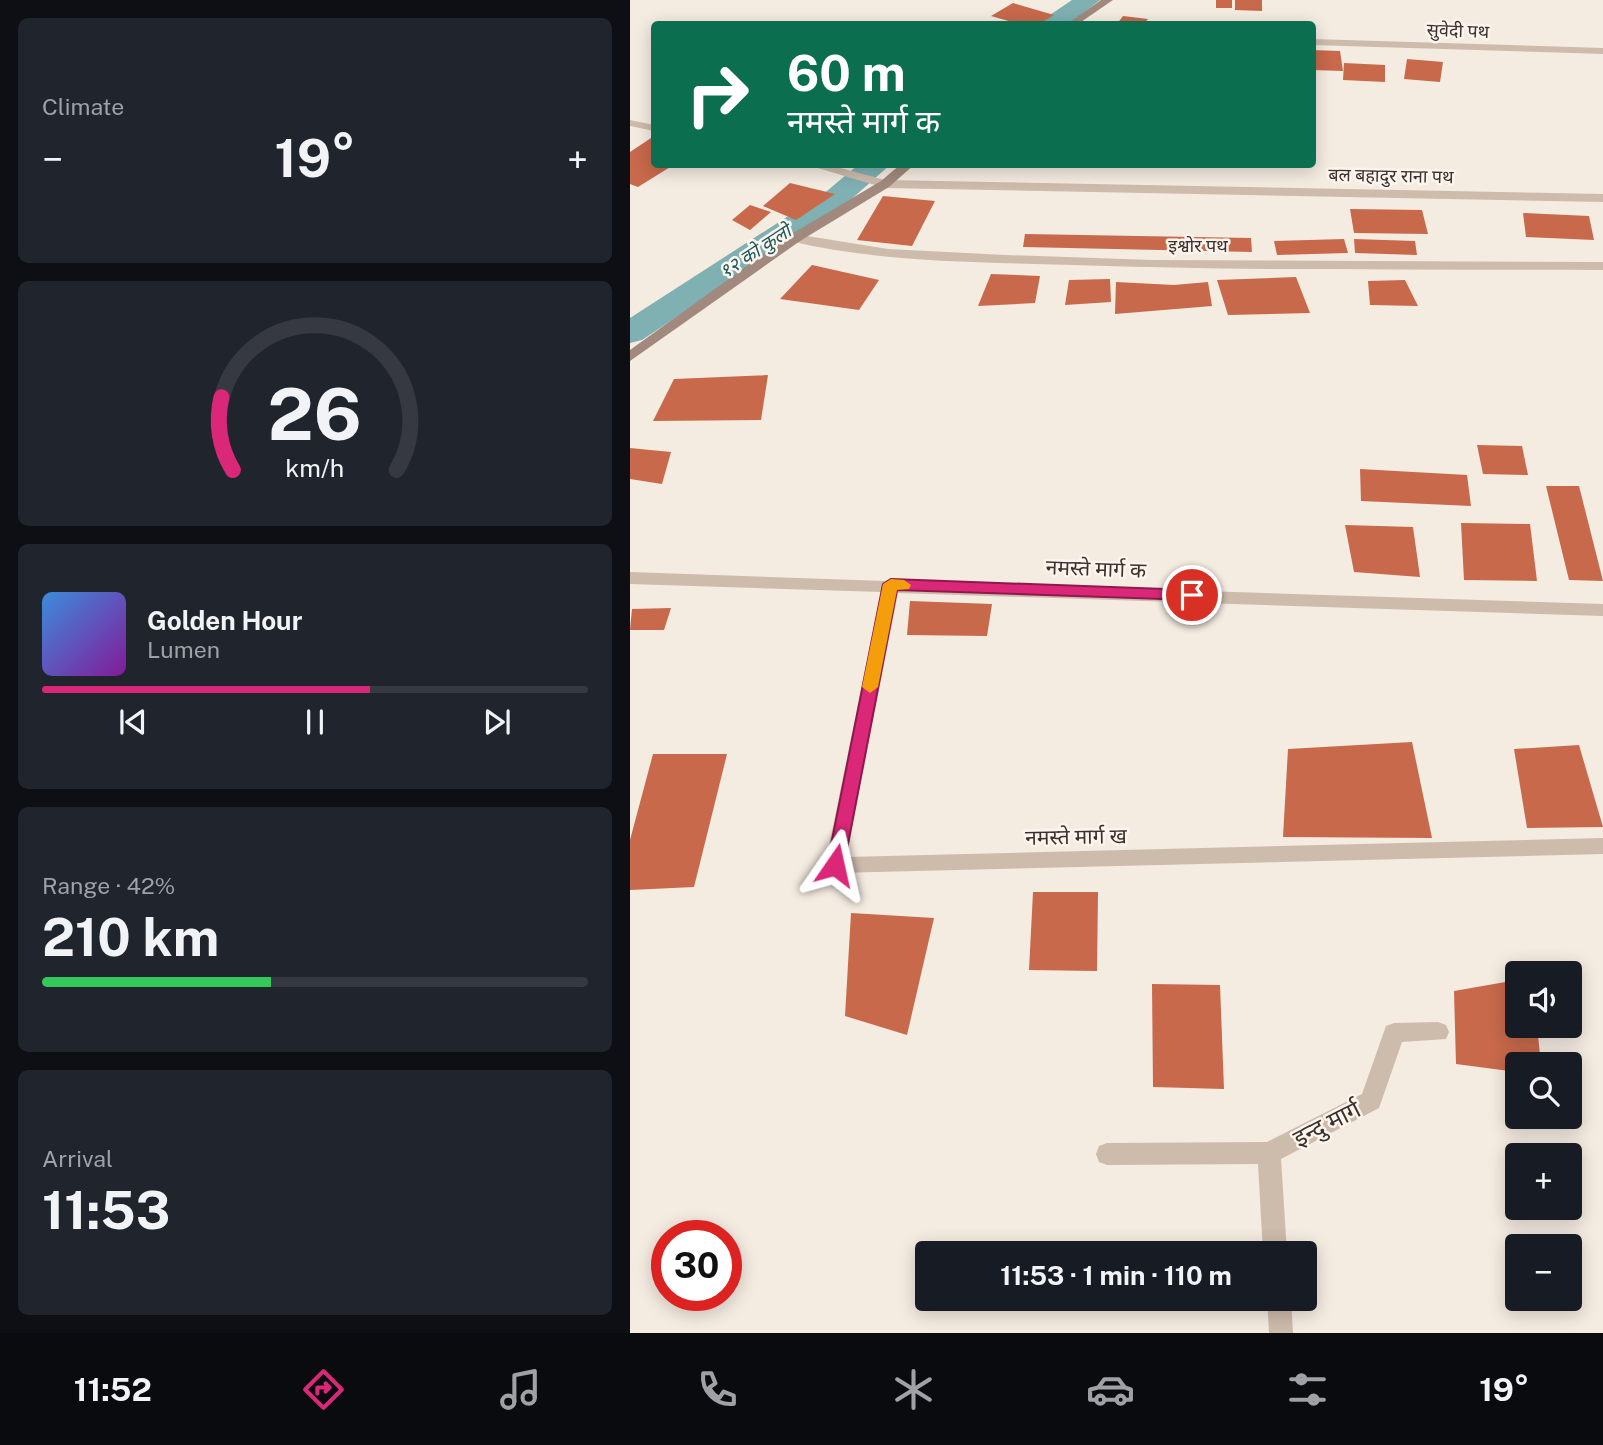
<!DOCTYPE html>
<html lang="en">
<head>
<meta charset="utf-8">
<style>
	body { margin:0; font-family:"Public Sans","Noto Sans Devanagari",sans-serif; background:#20242c; color:#f1f3f6; height:100vh; display:flex; flex-direction:column; font-size:26px; white-space:nowrap }
	* { box-sizing:border-box; margin:0 }
	p { font-size:23px; color:#9ea1a6 }
	.icon { flex:none; width:38px; height:38px; fill:none; stroke:currentColor; stroke-width:2; stroke-linecap:round; stroke-linejoin:round }
	.map { position:relative; flex:1; overflow:hidden }
	.sheet { display:flex; flex-direction:column; gap:18px; padding:18px; background:#0d0f14; width:630px }
	.sheet>* { flex:none }
	.hud { position:absolute; left:21px; top:21px; width:665px; height:147px; border-radius:7px; box-shadow:0 4px 18px #0003; background:#0b6e4f; color:#fff; overflow:hidden }
	.tools { position:absolute; left:875px; top:961px; display:grid; gap:14px }
	.tools a { display:grid; place-items:center; width:77px; height:77px; border-radius:7px; background:#171b24; box-shadow:0 4px 18px #0003; font-size:35px }
	.speed { position:absolute; left:21px; top:1220px; display:flex; gap:14px; font-size:35px; font-weight:700; text-align:center }
	.speed>* { display:grid; place-content:center; width:91px; height:91px; border-radius:50%; background:#171b24; box-shadow:0 4px 18px #0003; line-height:1 }
	.speed .limit { border:10px solid #d22; background:#fff; color:#111 }
	.pin { position:absolute; display:grid; place-items:center; width:60px; height:60px; color:#fff; margin:-30px; border:4px solid #fff; border-radius:50%; box-shadow:0 2px 7px #0007 }
	.me { position:absolute; width:77px; margin:-38px; rotate:11deg; stroke-linejoin:round; filter:drop-shadow(0 0 5px #0008) }
	.turn { display:flex; align-items:center; gap:24px; height:147px; padding:0 21px; font-size:32px }
	.turn .icon { width:91px; height:91px; stroke-width:2.5 }
	.turn b { display:block; font-size:49px; line-height:60px }
	.big { font-size:52px; font-weight:700; line-height:1.1 }
	.sheet .tile { flex:1; display:flex; flex-direction:column; justify-content:center; gap:10px; min-width:0; padding:0 24px; border-radius:10px; background:#20242c }
	.sheet .dial { align-items:center; gap:0 }
	.dial svg { height:182px; overflow:visible; fill:none; stroke:#363941; stroke-width:7; stroke-linecap:round; text-anchor:middle }
	.dial text { fill:#f1f3f6; stroke:none }
	.song { display:flex; align-items:center; gap:21px }
	.cover { width:84px; height:84px; border-radius:10px; background:linear-gradient(135deg,hsl(210 70% 55%),hsl(290 70% 35%)) }
	.played { height:7px; border-radius:4px; background:linear-gradient(90deg,#db2777 60%,#363941 60%) }
	.keys { display:flex; justify-content:space-around; direction:ltr }
	.heat { display:flex; justify-content:space-between; align-items:center; font-size:38px; direction:ltr }
	.charge { height:10px; border-radius:5px; background:linear-gradient(90deg,#34c759 42%,#363941 0) }
	.trip { position:absolute; left:285px; top:1241px; width:402px; height:70px; border-radius:7px; background:#171b24; box-shadow:0 4px 18px #0003; font-weight:700; line-height:70px; text-align:center }
	.tabs { display:flex; height:112px; justify-content:space-around; align-items:center; background:#090b0e; color:#9ea1a6 }
	.tabs .icon { width:49px; height:49px }
	.tabs .active { color:#db2777 }
	.tabs b { font-size:32px; color:#f1f3f6 }
	main { display:flex; flex:1; min-height:0 }
	.map>svg:first-child { display:block }
	.lines { fill:none; stroke-linecap:round; stroke-linejoin:round }
	.canal { fill:#7fb0b2; fill-rule:evenodd }
	.building { fill:#c8694b }
	.street { fill:#cdbbac; fill-rule:evenodd }
	.secondary { fill:#a18a7d; fill-rule:evenodd }
	.route { fill:#db2777; stroke:#8e194d; stroke-width:2 }
	.slow { fill:#f59e0b }
	.labels { text-anchor:middle; stroke-width:5; stroke-linejoin:round; paint-order:stroke }
	.far-street-label { font-size:18px; fill:#3b302b; stroke:#fbf5ee }
	.far-water-label { font-size:19px; font-style:italic; fill:#1f5a5e; stroke:#fbf5ee }
	.street-label { font-size:21px; fill:#3b302b; stroke:#fbf5ee }
	.near-street-label { font-size:24px; fill:#3b302b; stroke:#fbf5ee }
</style>
</head>
<body>
<main>
<section class="sheet">
<div class="tile"><p>Climate</p>
<div class="heat"><a>−</a><b class="big">19°</b><a>+</a></div>
</div>
<div class="tile dial"><svg viewBox="0 0 100 80">
<path d="M14 69A42 42 0 1 1 86 69"/>
<path d="M14 69A42 42 0 0 1 9 37" stroke="#db2777"/>
<text x="50" y="56" font-size="32" font-weight="700">26</text>
<text x="50" y="72" font-size="11">km/h</text>
</svg></div>
<div class="tile">
<div class="song"><i class="cover"></i><div><b>Golden Hour</b><p>Lumen</p></div></div>
<div class="played"></div>
<div class="keys"><svg class="icon" aria-label="previous" viewBox="0 0 24 24"><path d="M18 5L8 12l10 7zM5 5v14"/></svg><svg class="icon" aria-label="pause" viewBox="0 0 24 24"><path d="M8 5v14M16 5v14"/></svg><svg class="icon" aria-label="next" viewBox="0 0 24 24"><path d="M6 5l10 7-10 7zM19 5v14"/></svg></div>
</div>
<div class="tile"><p>Range · 42%</p><b class="big">210 km</b><div class="charge"></div></div>
<div class="tile"><p>Arrival</p><b class="big">11:53</b></div>
</section>
<div class="map">
<svg width="973" height="1333" viewBox="0 0 973 1333">
	<rect width="100%" height="100%" fill="#f4ebe1"/>
	<g class="lines">
		<path class="canal" d="M442,0H470L439,24H411L414,19Z
			M229,164H261L217,203L12,340L0,343V318L197,191Z"/>
	</g>
	<path class="building" d="M586,0H602V8H586Z
		M605,0H632V11L605,10Z
		M383,3L424,15L409,24H389L361,16Z
		M493,16L518,19L514,24H487Z
		M682,50L710,51L713,71L682,70Z
		M777,59L813,62L810,82L774,79Z
		M714,63L755,65V82L713,80Z
		M21,138L24,139V164H45L8,187L0,184V152Z
		M160,183L205,194L166,220L133,206Z
		M253,196L305,201L282,246L227,240Z
		M120,205L141,212L120,230L102,220Z
		M720,209L792,210L798,234L724,233Z
		M893,213L959,216L964,240L896,237Z
		M395,234L621,238L622,252L393,247Z
		M714,239L718,253L647,255L644,241Z
		M724,239L785,241L787,255L725,253Z
		M182,265L249,280L229,310L150,299Z
		M361,274L410,276L405,303L348,306Z
		M666,277L680,313L598,315L587,280Z
		M480,279L481,302L435,305L439,280Z
		M775,280L788,306L740,305L738,281Z
		M486,282L544,285L578,282L582,306L485,314Z
		M138,375L131,420L23,421L44,379Z
		M847,445L892,446L898,475L853,474Z
		M0,448L41,452L32,484L0,479Z
		M730,469L837,475L841,506L731,501Z
		M916,486H949L973,581L939,580Z
		M831,523L900,524L907,581L834,580Z
		M715,525L783,527L790,577L724,572Z
		M280,601L362,604L357,636L277,635Z
		M41,608L34,630H0L2,609Z
		M782,742L802,838L653,837L658,749Z
		M949,745L973,827L897,828L884,749Z
		M23,754H97L64,887L0,890V840Z
		M403,892H468L467,971L399,970Z
		M221,913L304,918L277,1035L215,1016Z
		M887,980V1026H907L911,1064H887V1072L826,1064L824,991Z
		M522,984L590,985L594,1089L523,1087Z"/>
	<g class="lines">
		<path class="street" d="M682,39L973,48V54L682,45Z
			M0,120L24,125V131L0,126Z
			M174,164H196L255,180L973,194V202L255,188Z
			M165,234L258,249L375,255L522,260L973,262V270C797,269 620,271 444,265C350,262 253,263 160,241V235Z
			M0,572L255,581L261,578L268,581L973,604V616L268,593L216,857L973,838V854L205,873L198,871L195,865L251,592L0,584Z
			M808,1022L816,1025L819,1032L816,1039L772,1042L749,1108L651,1159L657,1253H633L628,1164L477,1165L469,1162L466,1154L469,1146L477,1143L637,1142L732,1094L756,1026L764,1023Z
			M637,1298H661L663,1333H639Z"/>
		<path class="secondary" d="M471,0H483L448,24H437Z
			M271,164H285L259,187L170,241L0,361V350L160,235L251,181Z"/>
	</g>
	<path class="route" d="M261,579L562,590L570,595L562,600L267,590L214,865L205,873L197,865L253,584Z"/>
	<path class="slow" d="M261,579L274,580L281,585L279,589L267,590L248,687L240,693L232,687L253,584Z"/>
	<g class="labels">
		<g class="far-street-label">
			<text transform="translate(828 31) rotate(2)" y="6">सुवेदी पथ</text>
			<text transform="translate(761 176) rotate(1)" y="6">बल बहादुर राना पथ</text>
			<text x="568" y="252">इश्वोर पथ</text>
		</g>
		<g class="far-water-label">
			<text transform="translate(125 251) rotate(-33)" y="7">१२ को कुलो</text>
		</g>
		<g class="street-label">
			<text transform="translate(466 569) rotate(2)" y="7">नमस्ते मार्ग क</text>
			<text transform="translate(446 837) rotate(-1)" y="7">नमस्ते मार्ग ख</text>
		</g>
		<g class="near-street-label">
			<text transform="translate(697 1124) rotate(-27)" y="8">इन्दु मार्ग</text>
		</g>
	</g>
</svg>
<div class="tools">
<a><svg class="icon" aria-label="sound" viewBox="0 0 24 24"><path d="M4 9h4l5-4v14l-5-4H4zM17 9q2 3 0 6"/></svg></a>
<a><svg class="icon" aria-label="search" viewBox="0 0 24 24"><circle cx="10" cy="10" r="6"/><path d="M15 15l6 6"/></svg></a>
<a>+</a>
<a>−</a>
</div>
<div class="speed"><div class="limit">30</div></div>
<div class="pin" style="left:562px;top:595px;background:#d93025"><svg class="icon" aria-label="arrive" viewBox="0 0 24 24"><path d="M6 21V4h12l-3 4 3 4H6"/></svg></div>
<svg class="me" style="left:205px;top:865px" viewBox="-20 -20 40 40"><path d="M0-17L14 15 0 8-14 15z" fill="#db2777" stroke="#fff" stroke-width="4"/></svg>
<div class="trip">11:53 · 1 min · 110 m</div>
<div class="hud">
<div class="turn"><svg class="icon" aria-label="right" viewBox="0 0 24 24"><path d="M7 20v-9h11M14 6l5 5-5 5"/></svg><div><b>60 m</b>नमस्ते मार्ग क</div></div>
</div>
</div>
</main>
<nav class="tabs">
<b>11:52</b>
<svg class="icon active" aria-label="directions" viewBox="0 0 24 24"><path d="M12 3l9 9-9 9-9-9zM9 14v-3h6M13 9l2 2-2 2"/></svg>
<svg class="icon" aria-label="music" viewBox="0 0 24 24"><path d="M9 18V5l10-2v13"/><circle cx="6" cy="18" r="3"/><circle cx="16" cy="16" r="3"/></svg>
<svg class="icon" aria-label="phone" viewBox="0 0 24 24"><path d="M5 4h4l2 5-3 2q2 4 5 5l2-3 5 2v4C11 20 4 13 5 4z"/></svg>
<svg class="icon" aria-label="climate" viewBox="0 0 24 24"><path d="M12 3v18M4 7l16 10M4 17L20 7"/></svg>
<svg class="icon" aria-label="car" viewBox="0 0 24 24"><path d="M5 17H2v-5l4-1 3-4h7l3 4 3 1v5h-3M9 17h6M6 11h13"/><circle cx="7" cy="17" r="2"/><circle cx="17" cy="17" r="2"/></svg>
<svg class="icon" aria-label="filters" viewBox="0 0 24 24"><path d="M4 7h16M4 17h16"/><circle cx="9" cy="7" r="2"/><circle cx="15" cy="17" r="2"/></svg>
<b>19°</b>
</nav>
</body>
</html>
